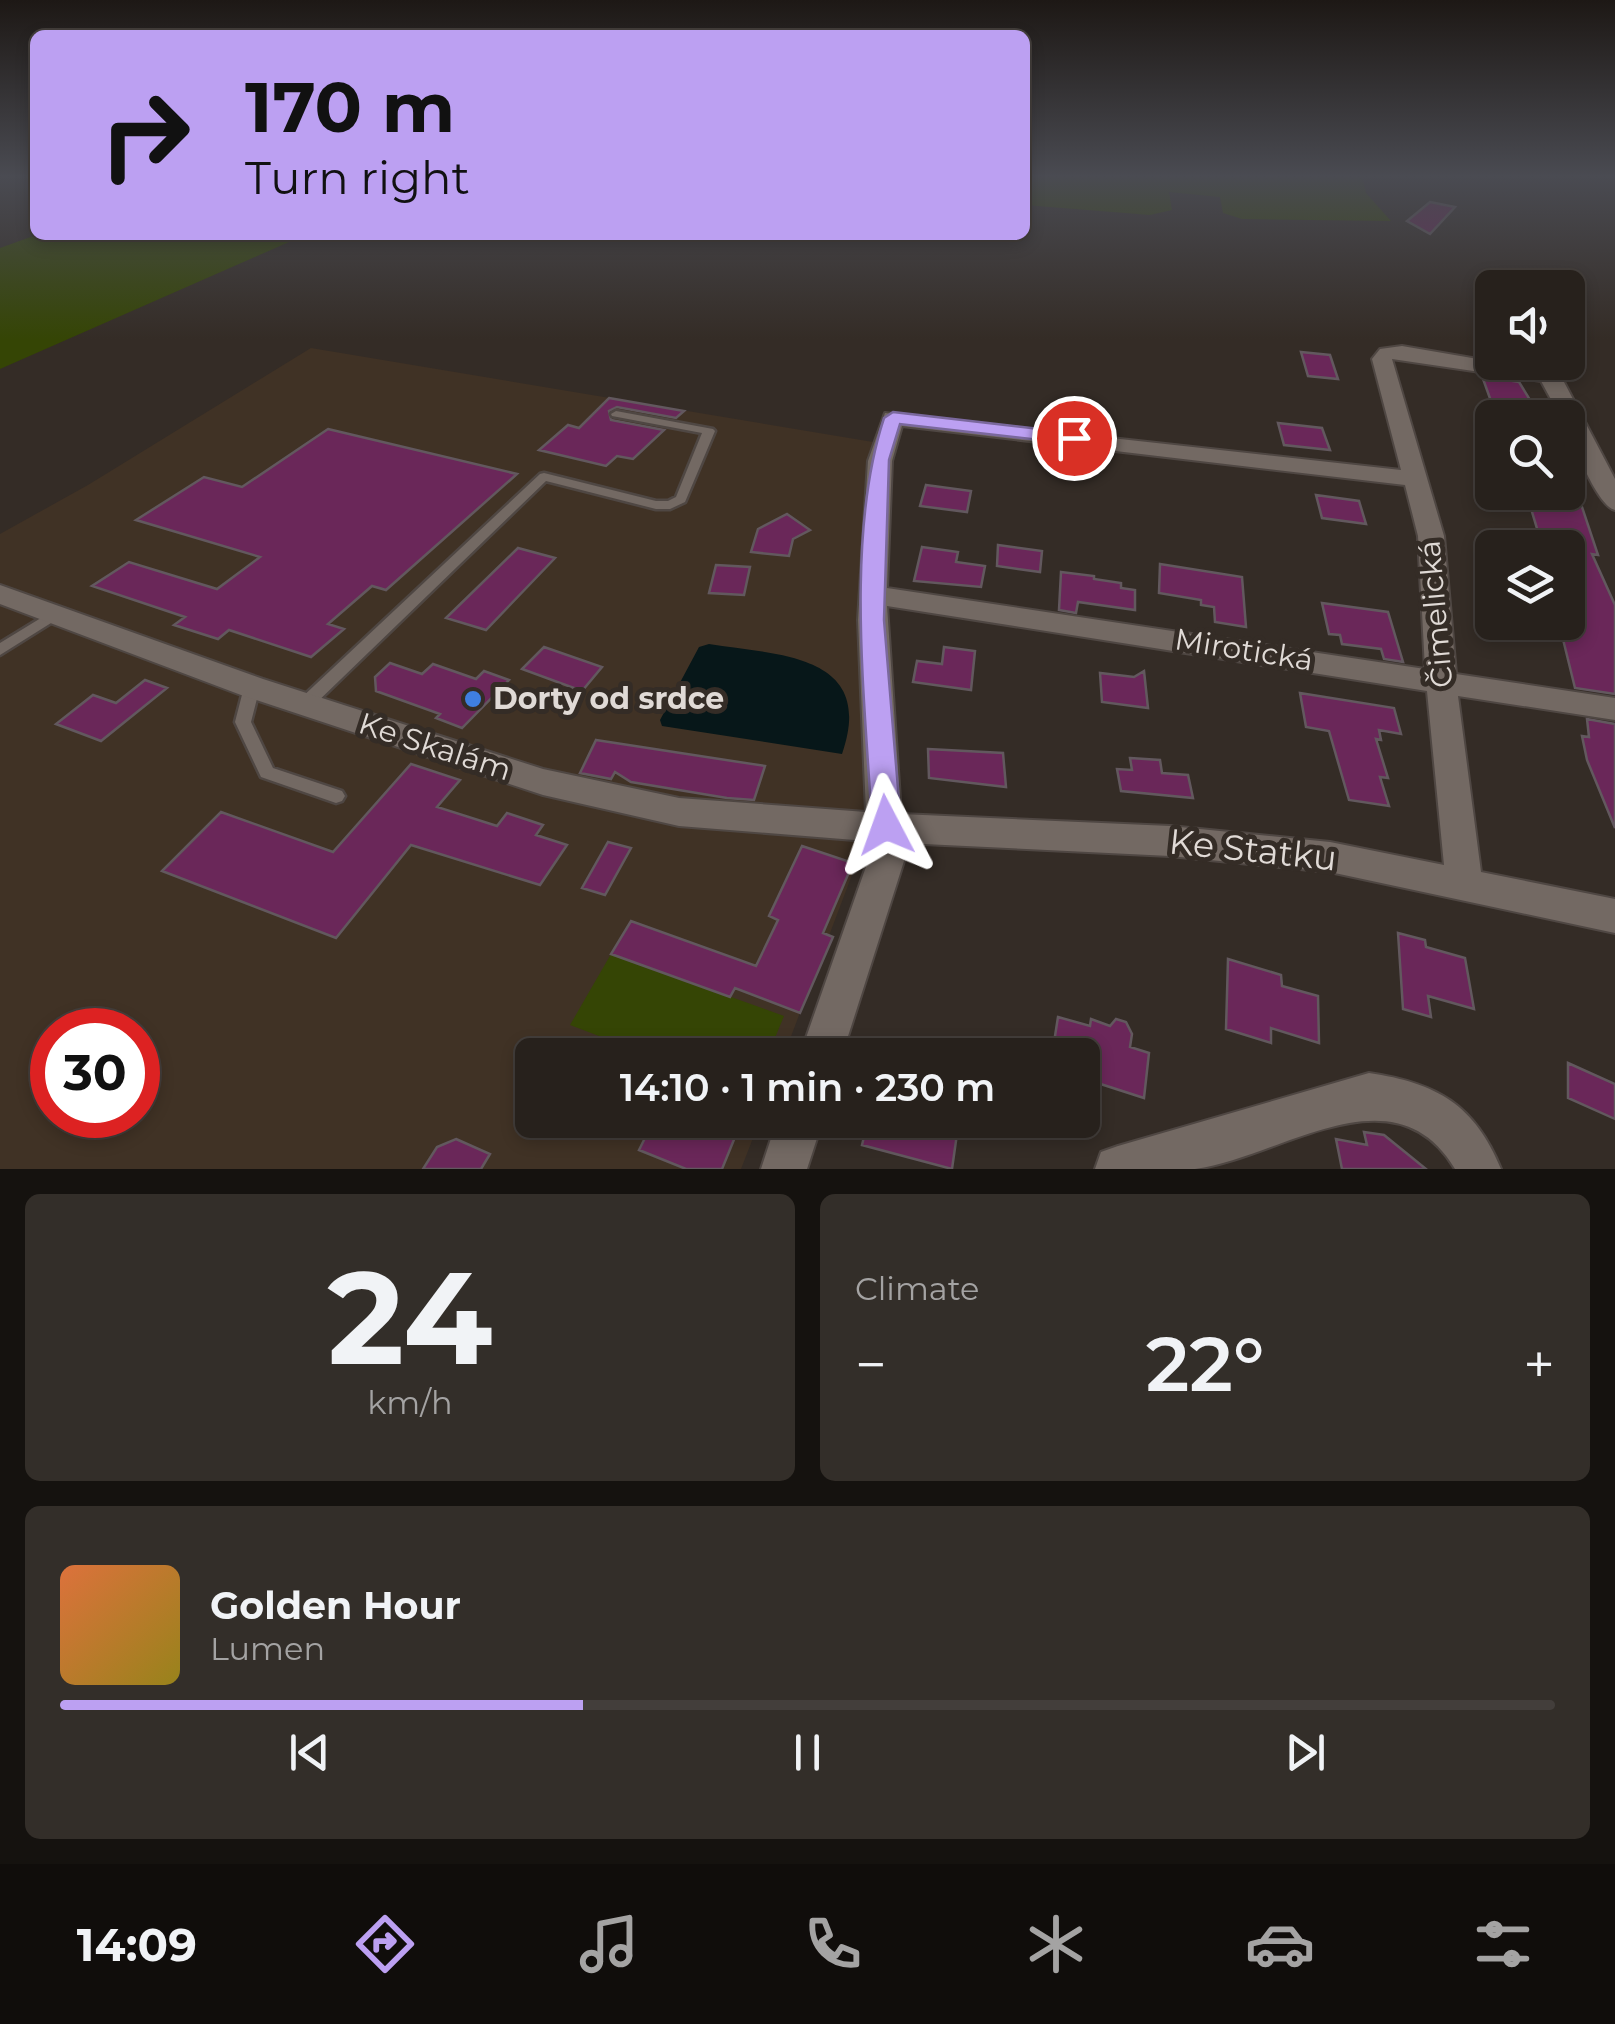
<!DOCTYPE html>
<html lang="en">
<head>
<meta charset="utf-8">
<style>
	body { margin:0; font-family:Montserrat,sans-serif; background:#332e29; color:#f1f3f6; height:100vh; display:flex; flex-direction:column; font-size:38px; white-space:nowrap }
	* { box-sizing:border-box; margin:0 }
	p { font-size:32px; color:#a4a3a3 }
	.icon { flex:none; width:55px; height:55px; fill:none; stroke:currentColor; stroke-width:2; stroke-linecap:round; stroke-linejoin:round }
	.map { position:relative; height:1169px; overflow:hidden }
	.panel { display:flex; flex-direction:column; gap:25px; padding:25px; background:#15120f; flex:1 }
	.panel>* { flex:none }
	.top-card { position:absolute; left:30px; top:30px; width:1000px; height:210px; border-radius:15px; box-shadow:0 5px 15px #0003,0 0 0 2px #433e3b; background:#bca0f2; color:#111; overflow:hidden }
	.buttons { position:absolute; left:1475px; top:270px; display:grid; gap:20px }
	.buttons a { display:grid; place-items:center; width:110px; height:110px; border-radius:15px; background:#27211c; box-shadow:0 5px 15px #0003,0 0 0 2px #433e3b; font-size:50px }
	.speed { position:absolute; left:30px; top:1008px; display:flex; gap:20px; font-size:50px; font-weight:700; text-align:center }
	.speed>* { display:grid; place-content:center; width:130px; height:130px; border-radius:50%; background:#27211c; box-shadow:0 5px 15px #0003,0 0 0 2px #433e3b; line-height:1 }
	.speed .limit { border:15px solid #d22; background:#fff; color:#111 }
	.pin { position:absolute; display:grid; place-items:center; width:85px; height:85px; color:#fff; margin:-42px; border:5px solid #fff; border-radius:50%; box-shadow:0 2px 10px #0007 }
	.me { position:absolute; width:110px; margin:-55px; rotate:356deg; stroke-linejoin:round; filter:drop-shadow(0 0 8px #0008) }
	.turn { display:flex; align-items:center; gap:35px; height:210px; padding:0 50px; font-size:45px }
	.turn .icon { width:130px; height:130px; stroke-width:2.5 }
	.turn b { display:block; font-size:70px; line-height:85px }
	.big { font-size:75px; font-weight:600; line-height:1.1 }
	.panel .widget { flex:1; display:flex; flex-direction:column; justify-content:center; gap:15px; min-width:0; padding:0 35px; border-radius:15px; background:#332e29 }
	.panel .dial { align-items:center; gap:0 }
	.dial b { font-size:130px; line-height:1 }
	.song { display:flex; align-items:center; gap:30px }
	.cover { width:120px; height:120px; border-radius:15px; background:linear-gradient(135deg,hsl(20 70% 55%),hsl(50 70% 35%)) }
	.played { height:10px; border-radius:5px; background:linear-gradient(90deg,#bca0f2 35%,#433e3b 35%) }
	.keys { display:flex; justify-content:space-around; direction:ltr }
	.heat { display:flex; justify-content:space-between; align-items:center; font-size:55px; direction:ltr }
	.panel .tiles { flex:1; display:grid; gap:25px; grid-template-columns:1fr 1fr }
	.widget:last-child { grid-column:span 2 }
	.trip { position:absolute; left:515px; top:1038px; width:585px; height:100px; border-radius:15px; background:#27211c; box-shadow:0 5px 15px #0003,0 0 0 2px #433e3b; font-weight:600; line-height:100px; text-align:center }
	.tabs { display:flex; height:160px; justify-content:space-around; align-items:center; background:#100d0b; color:#a4a3a3 }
	.tabs .icon { width:70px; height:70px }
	.tabs .current { color:#bca0f2 }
	.tabs b { font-size:45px; color:#f1f3f6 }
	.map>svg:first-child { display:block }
	.industrial { fill:#403225; fill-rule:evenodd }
	.green { fill:#354505 }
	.water { fill:#071719 }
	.building { fill:#6a2759; stroke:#62585e; stroke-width:2.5 }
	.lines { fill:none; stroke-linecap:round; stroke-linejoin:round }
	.service-casing { stroke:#4f4743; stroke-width:5 }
	.minor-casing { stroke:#4f4743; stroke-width:4 }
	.service { fill:#736963; fill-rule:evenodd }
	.minor { fill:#736963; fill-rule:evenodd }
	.route { fill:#bca0f2; stroke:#7a689d; stroke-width:2.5 }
	.shop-dot { fill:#3f7fe0; stroke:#342c26; stroke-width:4 }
	.labels { text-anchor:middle; stroke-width:10; stroke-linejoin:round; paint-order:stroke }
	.street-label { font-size:30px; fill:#e0dad6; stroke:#342c26 }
	.poi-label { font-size:30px; font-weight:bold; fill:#e0dad6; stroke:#342c26; text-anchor:start }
	.near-street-label { font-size:35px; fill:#e0dad6; stroke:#342c26 }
</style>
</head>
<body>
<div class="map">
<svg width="1615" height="1169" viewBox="0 0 1615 1169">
	<rect width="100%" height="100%" fill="#342c26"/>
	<path class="industrial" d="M311,348L879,443L864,843L784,1055H532V1120H760L741,1169H0V534L88,485ZM52,1030H138V1115H52Z"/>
	<path class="green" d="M1025,175H1362L1366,193L1391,221L1242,219L1223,213L1220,197L1169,192L1172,210L1150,215L1037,206L1025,205Z
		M36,235H305L0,369V248Z
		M611,954L784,1016L768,1055H649L570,1025Z"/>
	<path class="water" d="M709,644C776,655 877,653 842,754L662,726L660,720L699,647Z"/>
	<path class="building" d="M1430,202L1455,207L1430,234L1407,221Z
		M1301,352L1330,355L1338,379L1308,376Z
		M1482,376L1519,382L1541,418H1497Z
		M609,398L684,411L676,418L617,407L609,411L611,420L664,430L633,459L617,456L606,466L539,450L568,425L579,428Z
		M1278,423L1322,428L1330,450L1284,445Z
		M328,429L517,474L386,590L372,586L328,624L344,629L311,657L229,630L218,639L174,625L185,617L92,586L129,562L217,589L260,557L136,520L204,477L242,487Z
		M926,485L971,491L967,512L920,506Z
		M1526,492H1577L1598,555L1592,554L1615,605V694L1575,688L1559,623L1568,625V548L1542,545Z
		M1316,495L1359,501L1366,524L1322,518Z
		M787,514L810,530L793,539L789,556L751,552L758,529Z
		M998,545L1042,551L1040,572L997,566Z
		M922,547L958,552L956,562L985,566L981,587L914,581Z
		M518,548L555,558L486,630L446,618Z
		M1160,564L1242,577L1246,627L1215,622L1214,607L1201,605V600L1159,593Z
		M716,565L750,567L744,595L709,593Z
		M1061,572L1094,576V579L1121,583V588L1135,590V610L1078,602L1076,613L1059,610Z
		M1322,603L1388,612L1403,662L1384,659L1381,649L1342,644L1340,635L1329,634Z
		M544,647L602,667L582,691L522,669Z
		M944,647L975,651L971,690L913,682L917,661L942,664Z
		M390,663L422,674L433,664L476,679L484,671L509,680L462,728L436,718L440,714L376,691L375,677Z
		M1144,671L1148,708L1102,702L1100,673L1134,677Z
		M145,680L167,688L101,741L56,724L93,695L116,703Z
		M1300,693L1394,708L1401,734L1379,730L1381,740L1376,739L1388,778L1380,777L1389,806L1349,800L1329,731L1306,727Z
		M1587,719L1615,724V828L1587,760L1582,736L1589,737Z
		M596,740L765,766L754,800L727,798L631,782L615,772L611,779L580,773Z
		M928,749L1003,753L1006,787L929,778Z
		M1130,758L1160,760L1162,773L1188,775L1193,798L1121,791L1117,769L1132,770Z
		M411,764L460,780L437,807L497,826L507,813L543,825L536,835L567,845L540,885L411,845L336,938L162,871L221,812L333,852Z
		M608,842L631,848L605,895L582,888Z
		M802,846L853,863L823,933L833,937L800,1013L735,988L730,997L611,954L631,921L756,966L778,920L769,916Z
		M1398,933L1425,940L1426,947L1465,958L1474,1009L1428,996L1431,1017L1403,1009Z
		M1228,959L1281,975L1282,986L1318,996L1319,1043L1271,1028V1043L1226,1029Z
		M1058,1017L1090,1026L1091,1019L1110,1026L1116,1019L1126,1022L1132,1034L1130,1047L1149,1053L1144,1098L1082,1078V1055H1052Z
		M1568,1063L1615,1084V1119L1568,1098Z
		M654,1120H742L722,1169H686L639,1150Z
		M868,1120H959L952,1169L862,1145Z
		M1364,1132L1384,1135L1426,1169H1342L1336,1139L1367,1145Z
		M456,1139L490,1154L481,1169H423L437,1147Z"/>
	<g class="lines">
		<g class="service-casing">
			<path id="service" d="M616,411L713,429L715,431L685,502L670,509H656L546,481L311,708H299L297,704L299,700L540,474L544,473L656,501H668L676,497L702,433L612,416L611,414Z
				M54,610L59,612L61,615L59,618L0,655V643Z
				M252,682L257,683L260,687L251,722L273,768L342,791L345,796L342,801L336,803L261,777L235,722L244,687L247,683Z"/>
		</g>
		<g class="minor-casing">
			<path id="minor" d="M1402,346L1554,372L1564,382L1615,479V510C1597,506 1568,436 1568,418H1561L1541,381L1392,359L1444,536L1456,674L1615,698V720L1458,696L1481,872L1615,899V933L1330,872L1170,856L903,843L904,861L842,1055H800L868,861L867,841L679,826L543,795L241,695L0,604V585L263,679L543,769L679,798L866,812L858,620L868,461L885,413L1401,470L1372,359L1380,349ZM902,426L1405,485L1418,536L1425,669L887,588L892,461ZM887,606L1427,691L1444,865L1330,842L1170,826L901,814Z
				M1369,1073C1437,1083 1475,1105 1501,1169H1455C1394,1066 1280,1158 1195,1169C1163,1169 1127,1169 1095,1169L1101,1152L1118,1146Z
				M777,1120H823L807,1169H761Z"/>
		</g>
		<use href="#service" class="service"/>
		<use href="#minor" class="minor"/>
	</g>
	<linearGradient id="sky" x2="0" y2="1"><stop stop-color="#1d1815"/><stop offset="0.52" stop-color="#4a4b52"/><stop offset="1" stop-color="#4a4b52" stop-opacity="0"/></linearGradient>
	<rect width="1615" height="339" fill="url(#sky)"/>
	<path class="route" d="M893,412L1074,433L1084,438L1074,444L900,424L889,460L884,620L901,825L897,833L886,837L876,833L872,825C865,700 845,536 884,418Z"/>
	<circle class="shop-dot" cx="473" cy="699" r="10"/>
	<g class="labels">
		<g class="street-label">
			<text transform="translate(1436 614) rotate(-95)" y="10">Čimelická</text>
			<text transform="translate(1244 650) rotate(9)" y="10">Mirotická</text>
			<text transform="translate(435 747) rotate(18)" y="10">Ke Skalám</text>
		</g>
		<g class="poi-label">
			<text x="493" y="709">Dorty od srdce</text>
		</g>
		<g class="near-street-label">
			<text transform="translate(1253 850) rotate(6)" y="12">Ke Statku</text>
		</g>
	</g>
</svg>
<div class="buttons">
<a><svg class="icon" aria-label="sound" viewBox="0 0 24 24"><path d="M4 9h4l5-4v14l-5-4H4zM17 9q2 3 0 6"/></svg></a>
<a><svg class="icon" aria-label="search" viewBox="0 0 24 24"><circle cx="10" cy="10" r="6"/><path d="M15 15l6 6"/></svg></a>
<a><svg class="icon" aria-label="layers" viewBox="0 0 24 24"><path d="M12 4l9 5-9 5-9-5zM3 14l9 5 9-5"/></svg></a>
</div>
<div class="speed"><div class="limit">30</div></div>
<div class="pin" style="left:1074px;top:438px;background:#d93025"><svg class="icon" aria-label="arrive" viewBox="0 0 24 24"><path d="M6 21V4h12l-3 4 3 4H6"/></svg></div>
<svg class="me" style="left:886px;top:825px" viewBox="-20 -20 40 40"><path d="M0-17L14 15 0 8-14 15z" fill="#bca0f2" stroke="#fff" stroke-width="4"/></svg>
<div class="trip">14:10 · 1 min · 230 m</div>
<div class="top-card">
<div class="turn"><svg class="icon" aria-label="right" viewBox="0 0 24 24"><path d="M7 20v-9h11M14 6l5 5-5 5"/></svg><div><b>170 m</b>Turn right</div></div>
</div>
</div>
<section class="panel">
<div class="tiles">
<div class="widget dial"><b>24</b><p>km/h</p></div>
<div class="widget"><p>Climate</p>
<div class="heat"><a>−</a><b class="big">22°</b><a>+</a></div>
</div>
<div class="widget">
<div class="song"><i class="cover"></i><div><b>Golden Hour</b><p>Lumen</p></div></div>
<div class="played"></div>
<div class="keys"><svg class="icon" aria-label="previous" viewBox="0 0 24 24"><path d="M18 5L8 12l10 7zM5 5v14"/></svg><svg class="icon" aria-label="pause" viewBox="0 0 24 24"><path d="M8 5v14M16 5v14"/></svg><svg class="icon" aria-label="next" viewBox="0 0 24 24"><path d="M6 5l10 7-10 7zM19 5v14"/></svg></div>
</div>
</div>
</section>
<nav class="tabs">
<b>14:09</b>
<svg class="icon current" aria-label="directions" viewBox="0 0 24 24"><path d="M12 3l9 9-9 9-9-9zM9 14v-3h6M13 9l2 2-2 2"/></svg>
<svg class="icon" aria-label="music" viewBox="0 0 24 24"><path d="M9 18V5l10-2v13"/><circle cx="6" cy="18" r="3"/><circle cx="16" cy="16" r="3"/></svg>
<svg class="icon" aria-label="phone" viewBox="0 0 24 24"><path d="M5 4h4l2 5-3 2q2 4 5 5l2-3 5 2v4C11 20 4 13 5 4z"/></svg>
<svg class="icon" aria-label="climate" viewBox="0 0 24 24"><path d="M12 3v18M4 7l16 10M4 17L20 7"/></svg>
<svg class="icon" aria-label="car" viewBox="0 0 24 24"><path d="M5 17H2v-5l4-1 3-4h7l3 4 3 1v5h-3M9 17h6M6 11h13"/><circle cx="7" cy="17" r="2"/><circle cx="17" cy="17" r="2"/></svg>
<svg class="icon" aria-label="filters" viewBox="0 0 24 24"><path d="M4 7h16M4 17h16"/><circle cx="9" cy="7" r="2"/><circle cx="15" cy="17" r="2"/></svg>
</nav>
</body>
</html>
